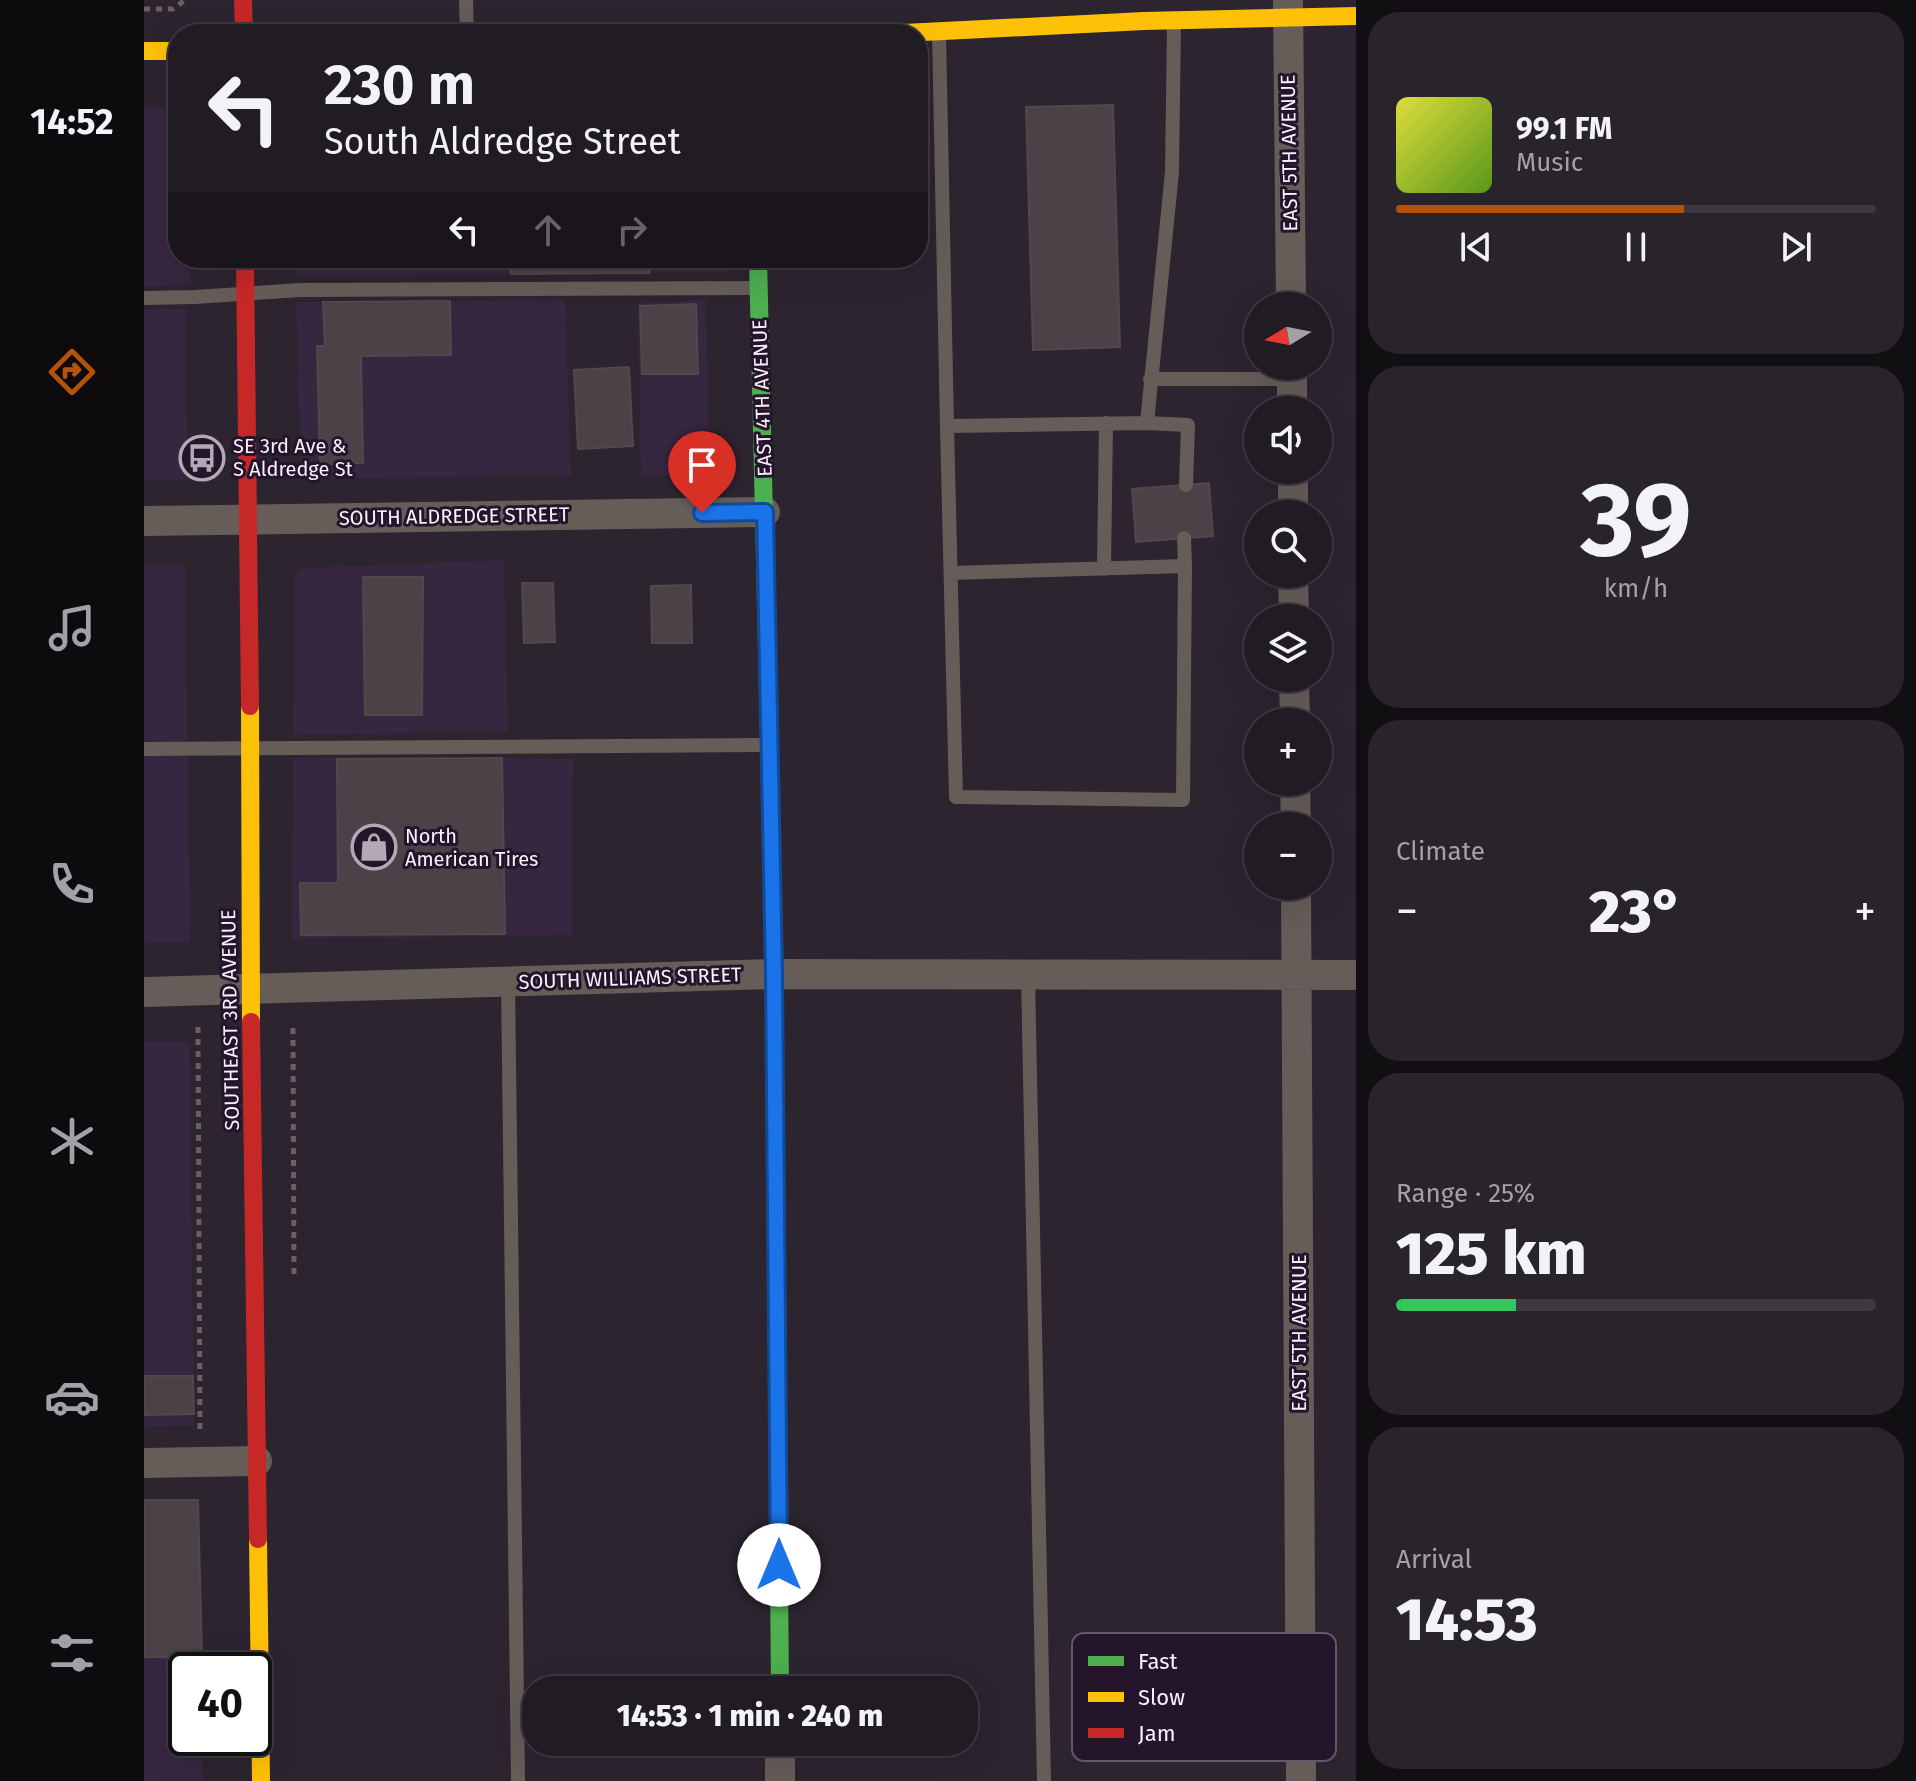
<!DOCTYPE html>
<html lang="en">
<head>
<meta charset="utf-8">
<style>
	body { margin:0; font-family:"Fira Sans",sans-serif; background:#29242b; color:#f1f3f6; height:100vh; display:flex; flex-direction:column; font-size:30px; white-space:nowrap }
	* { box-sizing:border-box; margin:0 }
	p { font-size:26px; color:#a2a1a6 }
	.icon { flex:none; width:44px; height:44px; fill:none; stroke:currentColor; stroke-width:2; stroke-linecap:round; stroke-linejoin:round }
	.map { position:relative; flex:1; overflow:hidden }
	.side { display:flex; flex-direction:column; gap:12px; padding:12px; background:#120f13; width:560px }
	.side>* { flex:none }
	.hud { position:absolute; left:24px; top:24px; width:760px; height:244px; border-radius:32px; box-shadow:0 8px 32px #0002,0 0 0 2px #3e3941; background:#211b23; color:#f1f3f6; overflow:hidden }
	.needle { width:52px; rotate:260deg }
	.fabs { position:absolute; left:1100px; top:292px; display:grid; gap:16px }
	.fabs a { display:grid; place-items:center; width:88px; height:88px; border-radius:50%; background:#211b23; box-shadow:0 8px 32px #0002,0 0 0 2px #3e3941; font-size:40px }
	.speed { position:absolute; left:24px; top:1652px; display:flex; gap:16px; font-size:40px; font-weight:700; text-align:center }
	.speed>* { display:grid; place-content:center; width:104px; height:104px; border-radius:50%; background:#211b23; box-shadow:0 8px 32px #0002,0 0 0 2px #3e3941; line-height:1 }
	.speed .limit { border:4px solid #111; border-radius:12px; background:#fff; color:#111 }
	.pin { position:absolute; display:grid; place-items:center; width:68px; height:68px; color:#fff; margin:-82px -34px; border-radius:50% 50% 50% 0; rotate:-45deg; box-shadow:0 0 8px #0007 }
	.pin .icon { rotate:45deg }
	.me { position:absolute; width:88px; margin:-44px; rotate:0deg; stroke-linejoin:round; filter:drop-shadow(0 0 6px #0008) }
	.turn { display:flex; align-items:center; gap:28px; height:168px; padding:0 24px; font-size:36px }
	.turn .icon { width:104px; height:104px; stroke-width:2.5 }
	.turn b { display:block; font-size:56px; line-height:68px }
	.lanes { display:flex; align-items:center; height:76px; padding:0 24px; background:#0003; justify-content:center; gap:40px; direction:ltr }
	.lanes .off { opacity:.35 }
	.big { font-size:60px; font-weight:800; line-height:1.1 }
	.side .card { flex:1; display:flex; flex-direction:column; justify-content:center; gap:12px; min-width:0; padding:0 28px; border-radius:32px; background:#29242b }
	.side .dial { align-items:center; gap:0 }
	.dial b { font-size:104px; line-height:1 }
	.song { display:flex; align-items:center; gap:24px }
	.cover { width:96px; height:96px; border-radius:12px; background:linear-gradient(135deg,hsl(60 70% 55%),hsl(90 70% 35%)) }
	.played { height:8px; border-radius:4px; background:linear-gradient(90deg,#b45309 60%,#3e3941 60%) }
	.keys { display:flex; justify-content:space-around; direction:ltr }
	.heat { display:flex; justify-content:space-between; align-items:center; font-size:44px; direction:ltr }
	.charge { height:12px; border-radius:6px; background:linear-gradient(90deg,#34c759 25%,#3e3941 0) }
	.trip { position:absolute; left:378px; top:1676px; width:456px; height:80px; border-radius:32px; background:#211b23; box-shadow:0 8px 32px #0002,0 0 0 2px #3e3941; font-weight:800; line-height:80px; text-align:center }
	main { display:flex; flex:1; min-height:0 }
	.menu { display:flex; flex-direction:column; width:144px; justify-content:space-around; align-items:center; background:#0d0b0e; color:#a2a1a6 }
	.menu .icon { width:56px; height:56px }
	.menu .on { color:#b45309 }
	.menu b { font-size:36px; color:#f1f3f6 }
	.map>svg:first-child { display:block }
	.built { fill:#37263f }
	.building { fill:#4b4247; stroke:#52484c; stroke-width:2 }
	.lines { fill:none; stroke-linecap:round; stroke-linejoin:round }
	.path { stroke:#686061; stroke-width:5; stroke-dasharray:6 6; stroke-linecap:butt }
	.lane { stroke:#665d59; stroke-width:14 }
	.street { stroke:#665d59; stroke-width:30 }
	.fast { stroke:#4caf50; stroke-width:18 }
	.slow { stroke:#ffc107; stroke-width:18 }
	.jam { stroke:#c62828; stroke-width:18 }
	.route-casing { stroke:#114b97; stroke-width:20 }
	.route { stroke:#1a73e8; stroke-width:14 }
	.labels { text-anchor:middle; stroke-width:6; stroke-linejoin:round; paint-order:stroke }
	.street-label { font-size:20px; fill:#faf0ff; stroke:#24152a }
	.poi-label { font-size:20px; fill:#faf0ff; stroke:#24152a; text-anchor:start }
	.key { fill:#24152a; stroke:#64576a; stroke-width:2 }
	.key-label { font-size:22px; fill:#faf0ff }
</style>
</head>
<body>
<main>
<nav class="menu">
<b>14:52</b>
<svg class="icon on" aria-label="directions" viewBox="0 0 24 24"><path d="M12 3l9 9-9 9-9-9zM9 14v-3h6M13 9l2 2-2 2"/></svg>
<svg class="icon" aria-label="music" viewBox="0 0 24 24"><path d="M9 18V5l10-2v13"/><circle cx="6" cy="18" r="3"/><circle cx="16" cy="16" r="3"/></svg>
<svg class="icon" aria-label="phone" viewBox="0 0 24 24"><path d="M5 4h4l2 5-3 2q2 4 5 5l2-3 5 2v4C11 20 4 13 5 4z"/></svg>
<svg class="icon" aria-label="climate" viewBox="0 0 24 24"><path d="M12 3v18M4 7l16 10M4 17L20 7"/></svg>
<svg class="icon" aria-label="car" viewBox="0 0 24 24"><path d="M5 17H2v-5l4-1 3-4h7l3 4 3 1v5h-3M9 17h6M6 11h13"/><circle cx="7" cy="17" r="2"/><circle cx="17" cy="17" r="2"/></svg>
<svg class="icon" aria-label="filters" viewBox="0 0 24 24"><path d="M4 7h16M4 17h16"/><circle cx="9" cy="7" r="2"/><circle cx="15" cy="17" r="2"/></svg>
</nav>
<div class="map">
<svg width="1212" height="1781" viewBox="0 0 1212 1781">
	<rect width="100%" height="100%" fill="#2c242f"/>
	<path class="built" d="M0,107H16L34,117V258H47V285L0,286Z
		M152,258H585V273H505L153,277Z
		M421,300L427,476L167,478L157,468L152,302Z
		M562,300L566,474L497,477L494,303Z
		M0,309H42L43,480H0Z
		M360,560L364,731L149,735L151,574L154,571L159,568Z
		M41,564L46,942L0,943V565Z
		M149,758H358L429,759L428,935L148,939Z
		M0,1042H45L50,1426L0,1427Z
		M0,1500H54L58,1670H42V1738H59V1781H0Z"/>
	<path class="building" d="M969,105L976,347L889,350L882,107Z
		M367,258H505V273L367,274Z
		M306,301L307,355L217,356L219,463L176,464L173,346H181L179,302Z
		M552,304L554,374H498L496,306Z
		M485,367L489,446L434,449L430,370Z
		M1065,483L1069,536L992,542L988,489Z
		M219,577H279L278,715H221Z
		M378,583H409L411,642L380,643Z
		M547,585L548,643H508L507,586Z
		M358,758L361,934L157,935L156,883H194L193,759Z
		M0,1376H49L50,1414L0,1415Z
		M0,1500H54L58,1657H0Z"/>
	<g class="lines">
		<path class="path" d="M0,9H29L41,0
			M54,1027L56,1433
			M149,1028L150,1279"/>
		<path class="lane" d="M322,0L323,34
			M795,35L803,426L1003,423L1028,172L1030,23
			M0,298L51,297L156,290L610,288
			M1006,379H1148
			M1003,423L1044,425L1042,485
			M803,426L812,797L1039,800L1041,566L807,573
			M1040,538L1041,566
			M960,569L962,423
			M0,749L621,745
			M884,975L900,1781
			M364,982L374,1781"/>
		<path class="street" d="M1144,0L1147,306
			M1148,366V410
			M1149,470V514
			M0,521L621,512
			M1149,574L1150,618
			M1150,678L1151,722
			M1151,782L1152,826
			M1152,886L1157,1781
			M0,992L630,974L1212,975
			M0,1463L113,1461
			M636,1742V1781"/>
		<path class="fast" d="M614,258L625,733
			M632,1233L636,1690"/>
		<path class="slow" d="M740,34L1000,21L1212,16
			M0,51H34
			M106,706L107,1022
			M114,1539L117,1781"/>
		<path class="jam" d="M99,0L100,34
			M101,258L106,706
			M625,733L630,974L632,1233
			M107,1022L114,1539"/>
	</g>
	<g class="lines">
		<g class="route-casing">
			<path id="route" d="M558,513L621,512L630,974L635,1565"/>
		</g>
		<use href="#route" class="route"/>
	</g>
	<defs>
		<g id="bus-ring" transform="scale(2.3)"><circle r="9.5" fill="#24152a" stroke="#b2a9b6" stroke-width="1.5"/><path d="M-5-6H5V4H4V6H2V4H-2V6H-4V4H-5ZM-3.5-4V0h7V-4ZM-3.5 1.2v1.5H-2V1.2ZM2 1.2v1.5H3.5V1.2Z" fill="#b2a9b6"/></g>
		<g id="shop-ring" transform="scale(2.3)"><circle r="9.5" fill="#24152a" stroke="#b2a9b6" stroke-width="1.5"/><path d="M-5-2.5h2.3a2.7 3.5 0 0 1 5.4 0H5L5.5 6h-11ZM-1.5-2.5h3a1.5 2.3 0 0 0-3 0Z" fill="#b2a9b6"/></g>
	</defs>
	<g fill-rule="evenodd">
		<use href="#bus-ring" x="58" y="458"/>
		<use href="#shop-ring" x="230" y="847"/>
	</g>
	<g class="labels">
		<g class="street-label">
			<text transform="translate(1145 153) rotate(-91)" y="7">EAST 5TH AVENUE</text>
			<text transform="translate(618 398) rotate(-92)" y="7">EAST 4TH AVENUE</text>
			<text transform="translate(310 516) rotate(-1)" y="7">SOUTH ALDREDGE STREET</text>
			<text transform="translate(486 978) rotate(-2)" y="7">SOUTH WILLIAMS STREET</text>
			<text transform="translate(86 1020) rotate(-91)" y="7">SOUTHEAST 3RD AVENUE</text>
			<text transform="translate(1155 1333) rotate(-90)" y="7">EAST 5TH AVENUE</text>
		</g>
		<g class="poi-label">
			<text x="89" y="453">SE 3rd Ave &amp;<tspan x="89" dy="23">S Aldredge St</tspan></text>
			<text x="261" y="843">North<tspan x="261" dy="23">American Tires</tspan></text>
		</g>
	</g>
	<rect x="928" y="1633" width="264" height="128" rx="12" class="key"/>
	<rect x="944" y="1656" width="36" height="10" fill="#4caf50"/>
	<rect x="944" y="1692" width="36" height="10" fill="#ffc107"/>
	<rect x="944" y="1728" width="36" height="10" fill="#c62828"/>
	<g class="key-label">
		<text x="994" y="1669">Fast</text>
		<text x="994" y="1705">Slow</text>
		<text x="994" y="1741">Jam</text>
	</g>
</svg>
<div class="fabs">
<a><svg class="needle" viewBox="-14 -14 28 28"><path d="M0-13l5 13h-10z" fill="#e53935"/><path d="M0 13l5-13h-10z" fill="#a2a1a6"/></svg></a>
<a><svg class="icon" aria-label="sound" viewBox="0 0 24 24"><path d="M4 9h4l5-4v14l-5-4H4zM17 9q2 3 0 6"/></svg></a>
<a><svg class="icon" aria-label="search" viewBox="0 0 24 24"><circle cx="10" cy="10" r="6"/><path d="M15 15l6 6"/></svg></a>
<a><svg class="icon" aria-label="layers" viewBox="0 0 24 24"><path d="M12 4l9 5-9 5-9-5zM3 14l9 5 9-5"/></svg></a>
<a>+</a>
<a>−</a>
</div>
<div class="speed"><div class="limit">40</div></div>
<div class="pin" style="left:558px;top:513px;background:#d93025"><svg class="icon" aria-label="arrive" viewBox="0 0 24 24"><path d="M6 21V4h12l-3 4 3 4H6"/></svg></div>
<svg class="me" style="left:635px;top:1565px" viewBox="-20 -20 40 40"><circle r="19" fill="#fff"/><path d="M0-13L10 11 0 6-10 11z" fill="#1a73e8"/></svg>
<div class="trip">14:53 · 1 min · 240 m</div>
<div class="hud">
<div class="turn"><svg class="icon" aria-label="left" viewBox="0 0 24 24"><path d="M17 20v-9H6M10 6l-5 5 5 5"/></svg><div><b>230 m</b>South Aldredge Street</div></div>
<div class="lanes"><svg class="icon" aria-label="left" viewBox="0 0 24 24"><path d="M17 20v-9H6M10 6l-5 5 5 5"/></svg><svg class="icon off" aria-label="ahead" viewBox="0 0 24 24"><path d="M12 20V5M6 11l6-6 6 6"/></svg><svg class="icon off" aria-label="right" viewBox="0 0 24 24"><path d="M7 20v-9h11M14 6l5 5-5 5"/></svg></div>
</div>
</div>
<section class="side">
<div class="card">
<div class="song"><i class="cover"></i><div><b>99.1 FM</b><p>Music</p></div></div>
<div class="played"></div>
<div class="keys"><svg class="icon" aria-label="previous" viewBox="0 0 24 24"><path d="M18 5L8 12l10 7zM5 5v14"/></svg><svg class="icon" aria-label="pause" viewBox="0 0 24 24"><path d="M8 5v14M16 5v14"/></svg><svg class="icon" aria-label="next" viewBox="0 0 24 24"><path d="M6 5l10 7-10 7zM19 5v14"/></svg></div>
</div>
<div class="card dial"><b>39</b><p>km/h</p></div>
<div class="card"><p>Climate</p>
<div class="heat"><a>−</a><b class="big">23°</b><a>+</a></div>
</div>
<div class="card"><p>Range · 25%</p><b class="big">125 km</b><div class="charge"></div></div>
<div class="card"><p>Arrival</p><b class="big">14:53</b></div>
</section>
</main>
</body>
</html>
